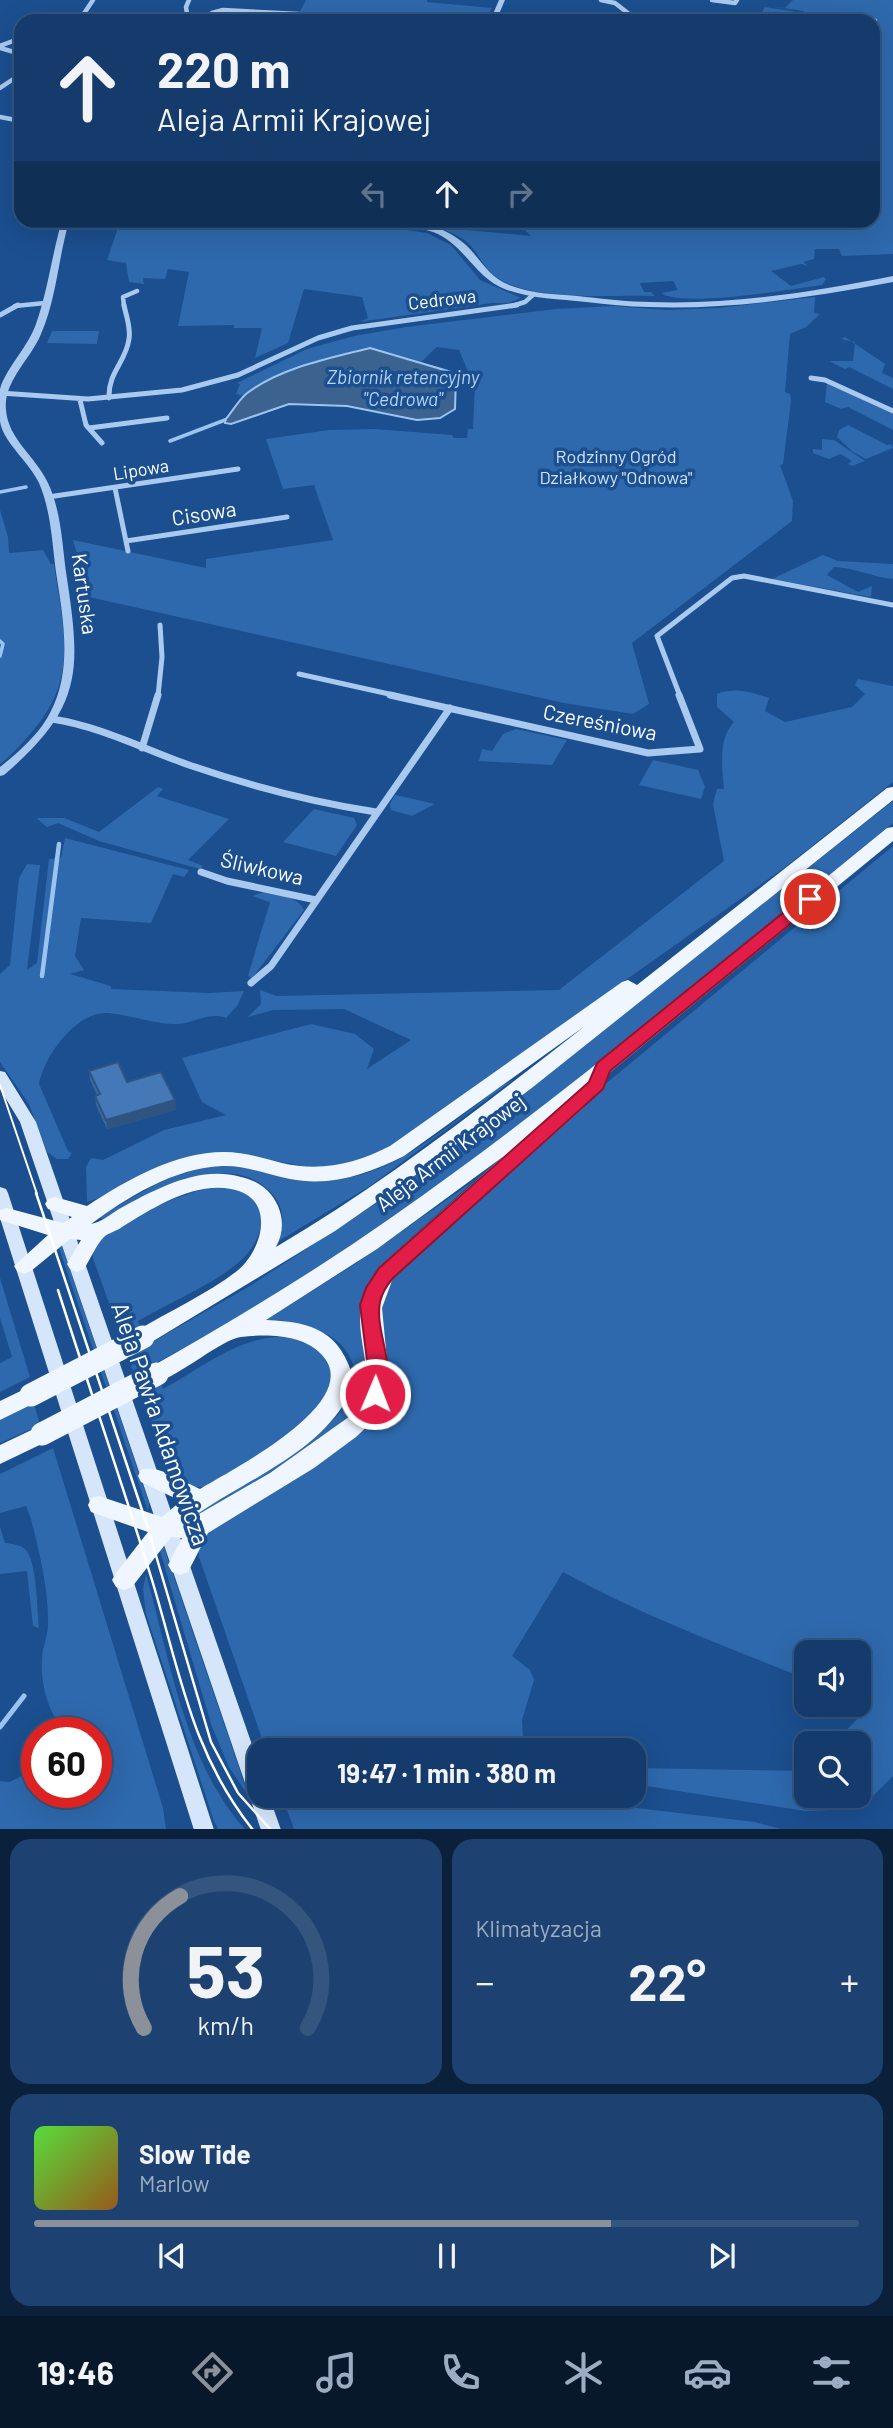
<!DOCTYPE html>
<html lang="pl">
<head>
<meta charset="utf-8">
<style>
	body { margin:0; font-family:Barlow,sans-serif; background:#1d4271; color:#f1f3f6; height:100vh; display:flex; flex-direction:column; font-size:26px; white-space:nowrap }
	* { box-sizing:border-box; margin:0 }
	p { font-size:23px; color:#9dadc1 }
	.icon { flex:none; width:38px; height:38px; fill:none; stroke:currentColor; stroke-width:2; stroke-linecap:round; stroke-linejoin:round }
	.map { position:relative; height:1829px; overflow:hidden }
	.drawer { display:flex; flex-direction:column; gap:10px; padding:10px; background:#0b203b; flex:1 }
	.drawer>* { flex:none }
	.banner { position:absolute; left:14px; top:14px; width:866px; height:214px; border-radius:21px; box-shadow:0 7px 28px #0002,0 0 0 2px #33557e; background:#143b6b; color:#f1f3f6; overflow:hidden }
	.tools { position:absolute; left:794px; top:1640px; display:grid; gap:14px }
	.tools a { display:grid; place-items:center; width:77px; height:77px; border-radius:14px; background:#143b6b; box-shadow:0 7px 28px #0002,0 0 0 2px #33557e; font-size:35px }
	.speed { position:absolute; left:21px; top:1717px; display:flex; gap:14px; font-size:35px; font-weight:700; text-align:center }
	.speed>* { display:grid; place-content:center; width:91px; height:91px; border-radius:50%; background:#143b6b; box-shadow:0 7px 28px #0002,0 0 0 2px #33557e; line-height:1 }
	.speed .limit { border:10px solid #d22; background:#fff; color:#111 }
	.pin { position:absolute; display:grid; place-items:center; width:60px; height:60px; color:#fff; margin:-30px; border:4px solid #fff; border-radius:50%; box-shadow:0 2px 7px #0007 }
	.me { position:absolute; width:77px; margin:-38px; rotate:1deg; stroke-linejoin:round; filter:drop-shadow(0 0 5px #0008) }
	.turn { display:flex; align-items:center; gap:24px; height:147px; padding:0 28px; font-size:32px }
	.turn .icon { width:91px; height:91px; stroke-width:2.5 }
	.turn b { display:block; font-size:49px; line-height:60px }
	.lanes { display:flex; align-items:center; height:66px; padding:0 28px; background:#0003; justify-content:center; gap:35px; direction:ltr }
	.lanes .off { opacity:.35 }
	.big { font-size:52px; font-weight:700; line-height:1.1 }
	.drawer .widget { flex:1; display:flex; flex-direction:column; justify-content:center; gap:10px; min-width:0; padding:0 24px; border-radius:21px; background:#1d4271 }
	.drawer .dial { align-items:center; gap:0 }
	.dial svg { height:182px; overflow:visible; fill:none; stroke:#33557e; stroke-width:7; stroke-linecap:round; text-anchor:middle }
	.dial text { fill:#f1f3f6; stroke:none }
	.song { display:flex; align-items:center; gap:21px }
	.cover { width:84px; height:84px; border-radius:10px; background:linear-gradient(135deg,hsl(110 70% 55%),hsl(30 70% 35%)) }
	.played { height:7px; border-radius:4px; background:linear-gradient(90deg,#8c9099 70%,#33557e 70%) }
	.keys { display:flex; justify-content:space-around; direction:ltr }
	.heat { display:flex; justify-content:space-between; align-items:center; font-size:38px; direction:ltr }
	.drawer .tiles { flex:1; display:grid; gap:10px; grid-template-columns:1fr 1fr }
	.widget:last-child { grid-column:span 2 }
	.trip { position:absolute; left:247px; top:1738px; width:399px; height:70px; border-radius:21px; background:#143b6b; box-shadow:0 7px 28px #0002,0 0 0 2px #33557e; font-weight:700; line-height:70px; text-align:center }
	.tab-bar { display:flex; height:112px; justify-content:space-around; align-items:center; background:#08182b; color:#9dadc1 }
	.tab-bar .icon { width:49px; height:49px }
	.tab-bar .active { color:#8c9099 }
	.tab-bar b { font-size:32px; color:#f1f3f6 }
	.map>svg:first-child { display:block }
	.green { fill:#2e69ad }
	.water { fill:#3c6290; stroke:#9cc4f0; stroke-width:2 }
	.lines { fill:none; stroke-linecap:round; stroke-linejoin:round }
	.stream-far3 { stroke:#9cc4f0; stroke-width:2.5 }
	.stream-far2 { stroke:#9cc4f0; stroke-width:3.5 }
	.stream-far1 { stroke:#9cc4f0; stroke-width:4.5 }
	.stream { stroke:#9cc4f0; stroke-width:5 }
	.pedestrian { stroke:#a9c9ee; stroke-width:5 }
	.minor-far2 { stroke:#a9c9ee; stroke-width:4.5 }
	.minor-far1 { stroke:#a9c9ee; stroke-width:5 }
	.minor { stroke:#a9c9ee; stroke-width:7 }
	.tertiary { fill:#a9c9ee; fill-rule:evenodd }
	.secondary { fill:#d6e6fa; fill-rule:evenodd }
	.primary { fill:#f0f6ff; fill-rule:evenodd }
	.tram-far1 { stroke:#fff; stroke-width:2 }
	.tram { stroke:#fff; stroke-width:2.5 }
	.primary-bridge { stroke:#f0f6ff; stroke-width:23 }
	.wall { fill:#3a679d }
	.shaded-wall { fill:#305480 }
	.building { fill:#4478b7; stroke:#305480; stroke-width:2 }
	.route { fill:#e11d48; stroke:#92132f; stroke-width:2 }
	.labels { text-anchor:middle; stroke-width:7; stroke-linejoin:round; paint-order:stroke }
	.far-street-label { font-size:18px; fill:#fff; stroke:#1b4f8f }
	.far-park-label { font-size:18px; fill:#cfe3fa; stroke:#1b4f8f }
	.far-water-label { font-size:19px; font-style:italic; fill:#b5d3f5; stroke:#1b4f8f }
	.street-label { font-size:21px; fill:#fff; stroke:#1b4f8f }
	.near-street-label { font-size:24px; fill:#fff; stroke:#1b4f8f }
</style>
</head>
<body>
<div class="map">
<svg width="893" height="1830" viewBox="0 0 893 1830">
	<rect width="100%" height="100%" fill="#1b4f8f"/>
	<path class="green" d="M306,0H427V2L492,8L483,21H295Z
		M793,0H893V254L842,256L839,249H815L814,259L803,262L808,266L801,264L771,271L791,286L824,277L826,279L822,285C791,289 683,308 661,293L678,290L673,281L640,283L644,292H651L655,296C609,294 535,303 496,277C484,269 479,254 469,244C459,234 444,230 430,226L431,223L445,228L531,236L516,221L873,220V21H757L765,7L803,13L804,11L760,5L785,8Z
		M290,220L372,225L427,233L451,245L480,280L521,298L508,303H492L359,322L368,318L362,297L304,289L288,343L255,358L262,328H234V325L178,326L189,272L168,269L165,279L143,278L144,284L129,282L126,263L107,260L118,228L156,220Z
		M815,297L814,313L820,314L806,327L790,334L785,392L790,394L791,401L783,464L780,465L793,501L792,521L632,643L649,704L633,714L564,703L89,597C87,577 78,560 73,540L206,568V559L333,540L314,485L283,489L266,439L329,430L374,429L452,435L454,438H467L468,429H473L475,383L470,382L468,371L459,350L437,347L421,362L370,348L292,370L244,396L236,394L240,384L237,383L307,349L354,336L406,327L556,309L614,306L666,310L718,308Z
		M52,331H99L97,344L47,343Z
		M845,337L885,364L882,373L893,378V389L849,367L845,369L829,361H853L855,342L841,339Z
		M827,383L893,414V430L848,407L841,409L825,402Z
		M848,425L887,445L891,444L893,448L866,459L853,452L837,437L839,430Z
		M822,439L834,440L865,461L852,466L848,464L852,461L840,454L829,459L813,453V449L822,450Z
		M0,510L8,537L9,553L43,550L51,564H54C63,631 80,677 31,733C21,744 12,755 0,764Z
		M823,555L838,561L893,564V579C872,577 856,568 834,567L827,575L858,592L872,586L871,597L772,579Z
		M858,679L893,686V782L784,868L384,1151L348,1166L313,1168L240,1154L87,1202L86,1167L91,1158L103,1160L164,1130L226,1115L202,1102L182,1058L311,1024L355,1034L374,1049L367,1069L411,1040L344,1009L273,1010L248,1017L261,1004L260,990L277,996L559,990L724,861L713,804L717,789H724C722,767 718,739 734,722L717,707V694C736,687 750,692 769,698L765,711L785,722L852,707L865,694L855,685Z
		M516,729L567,740L552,765L479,761L482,749L492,751L503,734Z
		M653,760L698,770L705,787L701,799L639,785Z
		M158,787L163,789L157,796L229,819L188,860L203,866L200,869L99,841L58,823L47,827L36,818H64L99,832Z
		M395,795H396L435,804L412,816L391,810L390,804Z
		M893,801V823C656,1015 424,1220 154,1364L163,1389C193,1373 224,1348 258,1340C280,1334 299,1337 318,1350C332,1360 337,1383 328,1398C312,1424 235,1473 207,1486C193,1490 177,1484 169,1473L93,1258C93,1251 95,1244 101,1239C117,1221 192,1188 217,1187C270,1186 273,1232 239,1262C214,1284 169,1303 138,1321L147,1345L250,1286L402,1186L506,1107Z
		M314,809L354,818L357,825L336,856L283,842Z
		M65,838L189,870L184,877L173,874L151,923L81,918L75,956L84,970L70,974L111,986V989L210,993L244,991L237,1006L226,1018C208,1011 192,1025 174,1024C153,1024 123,1013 105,1013C74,1014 44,1057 39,1084L68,1151L72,1153L68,1159H57L47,1152L29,1104L0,1062V974L10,965L19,878L27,864L40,865L27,970L37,963L49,859L61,858Z
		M893,846V1776L860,1809L805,1811L634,1784V1768L807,1771V1796H859V1743H834L861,1715L840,1705L859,1704V1652H807V1679C724,1646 641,1615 563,1572L512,1656L530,1670L534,1680L522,1720L523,1738L527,1750H266L199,1557L198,1550L209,1530L352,1440L372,1421L388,1376L378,1317L389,1282L420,1247L597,1091Z
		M264,892C278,895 298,896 304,910L252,978L248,976L270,902L252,896Z
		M513,1080L370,1186L277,1242C284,1226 285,1210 274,1196C231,1143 151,1198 105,1219L97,1218C136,1197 178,1165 224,1166C272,1166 311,1189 360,1175C403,1163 439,1133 474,1107C486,1098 500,1085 513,1080Z
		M475,1180L382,1264L366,1287L361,1302V1321L369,1370L364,1398L353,1416L333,1434L203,1515L180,1521L320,1432C393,1372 339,1315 261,1323L355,1264Z
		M62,1246L149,1503L148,1511L59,1248Z
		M0,1278L30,1377L0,1392V1363L12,1357L0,1318Z
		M34,1404L40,1425L0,1443V1420Z
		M53,1448L163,1808L166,1829H0V1781L10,1782L25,1774L28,1743L37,1737V1792H96V1732H66C48,1714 40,1683 42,1657C43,1645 49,1634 48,1620C48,1587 39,1551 31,1519L26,1506L0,1513V1474Z
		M0,1527L5,1543C12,1544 20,1544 26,1550C37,1563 37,1609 39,1628L33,1626L27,1571L0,1574Z
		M162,1542L249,1797L229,1767L212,1727L158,1544Z
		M146,1574C169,1657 186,1765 245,1829H218L214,1821L146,1614L143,1589Z
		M282,1796H575L611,1805L755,1822L781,1829H294Z"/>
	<path class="water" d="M370,348L451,372L456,376L455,409L440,418L417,420L347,406L289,404L231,424L225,423V420C232,412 238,401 246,394C279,368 330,358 370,348Z"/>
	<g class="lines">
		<path class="stream-far3" d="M865,18L876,20"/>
		<path class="stream-far2" d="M170,441L225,420
			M0,492L26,487
			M0,641L3,644L0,656"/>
		<path class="stream-far1" d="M42,976L59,844"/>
		<path class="stream" d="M0,1727L24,1696"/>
		<path class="pedestrian" d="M811,378L825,380L893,411"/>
		<path class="minor-far2" d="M601,0L615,3L638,21
			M712,0L735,3L737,0
			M79,21L93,0
			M188,21L186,7L189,0
			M207,21L212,13L223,10L299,14
			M0,46L21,38
			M0,48L21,54
			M0,88L21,74
			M0,117L21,121
			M15,306L45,303
			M124,306L123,297L137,291
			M512,306L525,302L534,294"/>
		<path class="minor-far1" d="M0,315L18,305
			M0,393L88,399L182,390L238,375L318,338L352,328L517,305
			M109,398C108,372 126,362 129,339C131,327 126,316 124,305
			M80,400L86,425L102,443
			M89,428L167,418
			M115,488L128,551
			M48,497L238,469
			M126,541L287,517
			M299,674L398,696
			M158,696L162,657L160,625
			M680,696L657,636L732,578L744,576L893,605"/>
		<path class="minor" d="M390,695L648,753L700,749L679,695
			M52,719C99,726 144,749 189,765C250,786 312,802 376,812
			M142,748L158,695
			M201,872L227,881L316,900
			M251,983L271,966L450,708"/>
		<path class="tertiary" d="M499,0H505L496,21H490Z
			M62,220H139L119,226L68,225C58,261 56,300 41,334C31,359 3,381 6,410C8,439 37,458 48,483C61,511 62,542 66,572C81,671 84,706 4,775L0,776V767C15,755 30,742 42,726C75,680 64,624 56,572C52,542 51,511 39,483C30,463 2,441 0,421C0,411 0,397 0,389C6,368 28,347 36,324C48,290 52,254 62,220Z
			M354,220C392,220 436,217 466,245C485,264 489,280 518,288C540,295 563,294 586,297C607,299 629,302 650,302C732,305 813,292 893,276V282C813,297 732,310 649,307C628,307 607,304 586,302C559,299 532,299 507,290C475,279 465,244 433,232C408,223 374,229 354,220Z"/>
		<path class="secondary" d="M0,1071L5,1072L36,1122L259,1765V1796H269L281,1830H261L20,1122L0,1089Z
			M0,1187L6,1189L8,1193L214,1830H194L0,1218Z"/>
		<path class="primary" d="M893,787V800L533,1087L417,1174L335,1231L150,1343L143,1345L136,1343L132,1337L136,1331C168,1312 207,1294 237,1271C263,1250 277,1197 231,1189C193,1182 153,1208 122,1227C117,1231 108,1233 104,1237C96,1245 90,1260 84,1269L77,1272L70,1269L67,1264L81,1240L70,1239L31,1271L24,1274L17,1271L14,1266L48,1235L0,1220V1210L7,1208L63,1223L72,1217L48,1209L45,1204L48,1199L55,1197L87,1206C127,1180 175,1152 224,1152C244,1152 263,1158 282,1163C321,1172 355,1164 390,1146L622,982L628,980L637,985L887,788ZM585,1026C485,1104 385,1183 276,1247C283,1234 284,1220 278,1206C270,1189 258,1181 241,1177C199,1165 156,1189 119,1209C110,1215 101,1222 91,1224C128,1197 174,1168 222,1166C245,1165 268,1175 290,1179C331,1187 368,1174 404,1156Z
			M893,827V841L581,1096L587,1102L584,1107L393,1278L382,1308L389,1380L386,1396L374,1420L356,1437L314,1468L208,1533L188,1572L180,1575L172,1572L168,1565L182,1538L171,1537L132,1587L124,1590L116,1587L112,1580L116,1573L148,1532L91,1512L88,1505L91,1498L99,1496L162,1517L181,1501L141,1482L138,1476L141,1470C158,1464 183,1482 200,1489C231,1470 366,1402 322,1355C303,1334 267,1334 241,1337C222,1339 181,1375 157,1382L149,1380L146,1374L149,1368C232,1321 314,1272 392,1217C564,1097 724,960 887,828ZM504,1156L379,1267C372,1280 363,1293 361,1308C355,1346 381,1379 353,1414L270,1473L192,1518C240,1483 304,1460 340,1410C347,1401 350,1390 354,1380C340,1331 314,1322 266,1320L377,1249Z
			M31,1386L39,1389L42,1395L39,1401L0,1420V1401Z
			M42,1425L50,1428L53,1434L50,1440L0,1464V1445Z"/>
		<path class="tram-far1" d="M0,1085L37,1194"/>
		<path class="tram" d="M36,1193L147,1525L211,1742L238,1793L271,1830
			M58,1290C89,1387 122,1483 152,1580C180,1672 191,1752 253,1830"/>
		<path class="primary-bridge" d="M31,1395L143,1337
			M42,1434L157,1374"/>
	</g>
	<path class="wall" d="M89,1071L127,1082L176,1110L107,1129L96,1105L95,1096L97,1095L90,1080Z"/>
	<path class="shaded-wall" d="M175,1100L176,1110L107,1129L106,1120Z"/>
	<path class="building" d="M118,1062L127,1082L161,1072L175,1100L106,1120L95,1096L100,1094L89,1071Z"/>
	<path class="route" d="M810,894L818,899L816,903L610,1071L603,1089L393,1278C387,1285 382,1293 380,1302C374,1332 399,1368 382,1400L375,1402L368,1400L366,1394L369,1376L360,1305L366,1288L379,1268L589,1082L597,1063L804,896Z"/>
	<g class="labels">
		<g class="far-street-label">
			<text transform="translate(442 300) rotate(-7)" y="6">Cedrowa</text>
			<text transform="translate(141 470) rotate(-9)" y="6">Lipowa</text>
		</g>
		<g class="far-park-label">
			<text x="616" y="463">Rodzinny Ogród<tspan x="616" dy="21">Działkowy "Odnowa"</tspan></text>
		</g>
		<g class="far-water-label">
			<text x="403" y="384">Zbiornik retencyjny<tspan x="403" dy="22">"Cedrowa"</tspan></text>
		</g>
		<g class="street-label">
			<text transform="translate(204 514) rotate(-9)" y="7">Cisowa</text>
			<text transform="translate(84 594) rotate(82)" y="7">Kartuska</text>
			<text transform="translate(600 723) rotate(11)" y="7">Czereśniowa</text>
			<text transform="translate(262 869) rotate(13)" y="7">Śliwkowa</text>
			<text transform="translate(451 1153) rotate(-37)" y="7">Aleja Armii Krajowej</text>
		</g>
		<g class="near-street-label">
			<text transform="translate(160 1424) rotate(71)" y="8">Aleja Pawła Adamowicza</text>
		</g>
	</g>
</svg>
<div class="tools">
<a><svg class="icon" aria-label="sound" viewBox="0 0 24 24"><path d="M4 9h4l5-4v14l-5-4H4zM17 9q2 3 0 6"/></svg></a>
<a><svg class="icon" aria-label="search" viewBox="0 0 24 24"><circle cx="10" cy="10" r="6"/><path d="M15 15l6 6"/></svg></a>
</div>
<div class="speed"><div class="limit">60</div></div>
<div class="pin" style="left:810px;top:899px;background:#d93025"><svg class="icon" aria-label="arrive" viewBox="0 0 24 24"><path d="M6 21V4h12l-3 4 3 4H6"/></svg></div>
<svg class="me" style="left:375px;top:1394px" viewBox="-20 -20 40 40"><circle r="17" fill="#e11d48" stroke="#fff" stroke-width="3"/><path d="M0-11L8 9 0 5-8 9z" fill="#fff"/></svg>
<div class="trip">19:47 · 1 min · 380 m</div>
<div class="banner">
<div class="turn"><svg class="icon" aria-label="ahead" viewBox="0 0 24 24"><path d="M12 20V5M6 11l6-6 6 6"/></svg><div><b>220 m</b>Aleja Armii Krajowej</div></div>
<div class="lanes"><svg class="icon off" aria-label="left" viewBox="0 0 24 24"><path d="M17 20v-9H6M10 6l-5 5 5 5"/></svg><svg class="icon" aria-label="ahead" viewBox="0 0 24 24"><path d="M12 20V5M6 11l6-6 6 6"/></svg><svg class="icon off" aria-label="right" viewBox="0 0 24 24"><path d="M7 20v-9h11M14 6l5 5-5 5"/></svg></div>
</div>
</div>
<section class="drawer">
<div class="tiles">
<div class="widget dial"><svg viewBox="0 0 100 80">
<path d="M14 69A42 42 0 1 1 86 69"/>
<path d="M14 69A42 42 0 0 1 30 11" stroke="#8c9099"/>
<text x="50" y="56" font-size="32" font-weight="700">53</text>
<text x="50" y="72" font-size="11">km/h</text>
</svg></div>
<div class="widget"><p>Klimatyzacja</p>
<div class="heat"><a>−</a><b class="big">22°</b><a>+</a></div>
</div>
<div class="widget">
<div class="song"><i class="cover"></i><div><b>Slow Tide</b><p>Marlow</p></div></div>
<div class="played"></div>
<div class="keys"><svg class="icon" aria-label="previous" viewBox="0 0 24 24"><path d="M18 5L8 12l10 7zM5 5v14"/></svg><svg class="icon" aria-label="pause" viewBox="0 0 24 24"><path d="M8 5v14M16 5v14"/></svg><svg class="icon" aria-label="next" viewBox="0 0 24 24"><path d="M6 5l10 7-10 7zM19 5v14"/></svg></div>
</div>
</div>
</section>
<nav class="tab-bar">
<b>19:46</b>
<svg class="icon active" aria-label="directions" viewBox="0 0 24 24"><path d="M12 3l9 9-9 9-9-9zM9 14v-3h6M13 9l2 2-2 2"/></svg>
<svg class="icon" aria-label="music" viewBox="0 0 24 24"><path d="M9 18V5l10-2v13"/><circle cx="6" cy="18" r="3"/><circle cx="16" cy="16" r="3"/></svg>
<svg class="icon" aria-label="phone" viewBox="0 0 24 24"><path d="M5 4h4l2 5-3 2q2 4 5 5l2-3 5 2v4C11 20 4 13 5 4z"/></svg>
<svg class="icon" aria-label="climate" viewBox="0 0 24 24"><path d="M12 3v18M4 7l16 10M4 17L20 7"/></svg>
<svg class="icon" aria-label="car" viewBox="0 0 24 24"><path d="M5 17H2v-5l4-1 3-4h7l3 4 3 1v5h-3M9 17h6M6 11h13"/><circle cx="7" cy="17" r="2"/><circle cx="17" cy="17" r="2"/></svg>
<svg class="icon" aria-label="filters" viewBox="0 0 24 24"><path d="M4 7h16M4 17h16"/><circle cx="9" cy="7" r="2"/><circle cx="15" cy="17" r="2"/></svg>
</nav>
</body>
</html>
